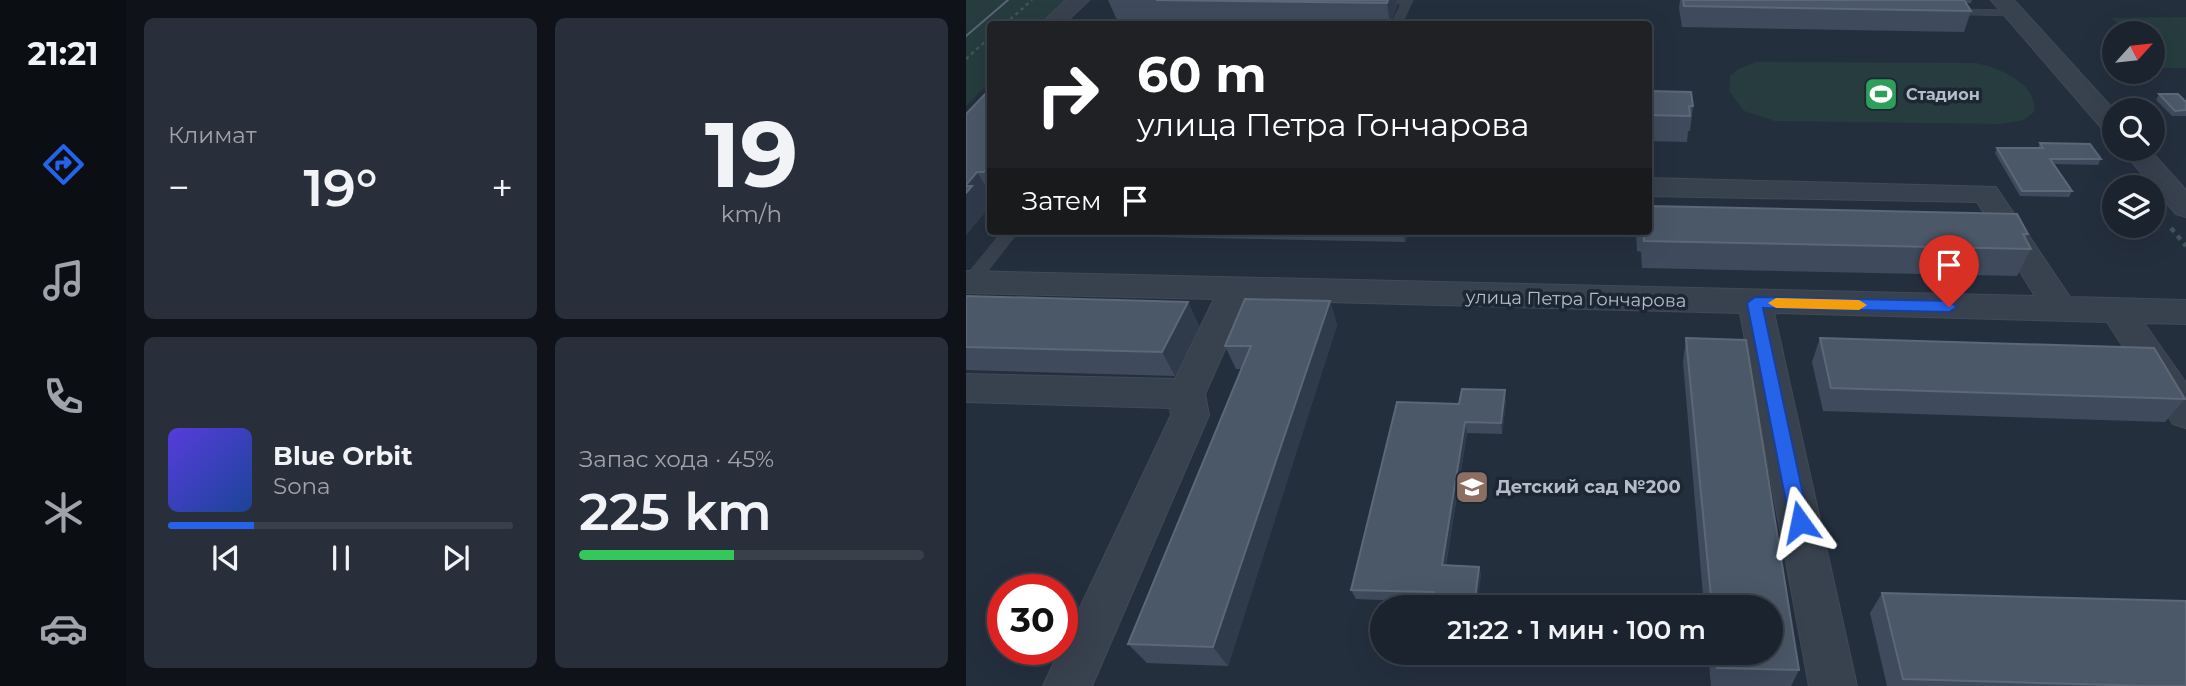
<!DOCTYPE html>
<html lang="ru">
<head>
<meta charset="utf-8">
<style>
	body { margin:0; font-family:Montserrat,sans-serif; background:#282f3a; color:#f1f3f6; height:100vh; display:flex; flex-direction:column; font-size:26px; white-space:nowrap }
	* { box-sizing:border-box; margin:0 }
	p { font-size:23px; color:#a0a4aa }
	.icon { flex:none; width:38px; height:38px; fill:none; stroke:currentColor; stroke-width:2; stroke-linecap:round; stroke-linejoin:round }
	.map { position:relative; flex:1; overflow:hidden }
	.panel { display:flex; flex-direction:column; gap:18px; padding:18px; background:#0f1319; width:840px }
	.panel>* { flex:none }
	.hud { position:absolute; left:21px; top:21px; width:665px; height:214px; border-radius:7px; box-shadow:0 7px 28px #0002,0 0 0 2px #39404a; background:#202124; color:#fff; overflow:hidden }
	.needle { width:46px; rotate:63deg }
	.tools { position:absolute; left:1136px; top:21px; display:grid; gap:14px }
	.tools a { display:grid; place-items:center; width:63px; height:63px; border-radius:50%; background:#1b232e; box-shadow:0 7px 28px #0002,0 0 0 2px #39404a; font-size:35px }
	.speed { position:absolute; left:21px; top:574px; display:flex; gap:14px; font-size:35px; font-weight:700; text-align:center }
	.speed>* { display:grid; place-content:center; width:91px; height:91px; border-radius:50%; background:#1b232e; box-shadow:0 7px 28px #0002,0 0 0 2px #39404a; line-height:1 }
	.speed .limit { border:10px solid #d22; background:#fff; color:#111 }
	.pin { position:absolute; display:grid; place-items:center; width:60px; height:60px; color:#fff; margin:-72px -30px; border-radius:50% 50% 50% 0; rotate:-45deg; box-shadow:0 0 7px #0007 }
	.pin .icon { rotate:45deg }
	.me { position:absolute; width:77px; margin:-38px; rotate:348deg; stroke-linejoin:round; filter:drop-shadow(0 0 5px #0008) }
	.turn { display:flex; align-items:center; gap:24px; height:147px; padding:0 35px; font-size:32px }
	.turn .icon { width:91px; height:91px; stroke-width:2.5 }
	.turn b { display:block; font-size:49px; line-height:60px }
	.then { display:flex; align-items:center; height:66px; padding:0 35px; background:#0003; gap:14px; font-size:26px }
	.big { font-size:52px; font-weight:600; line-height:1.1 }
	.panel .card { flex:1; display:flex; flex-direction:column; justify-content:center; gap:10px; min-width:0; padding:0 24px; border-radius:10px; background:#282f3a }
	.panel .dial { align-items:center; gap:0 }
	.dial b { font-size:91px; line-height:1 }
	.song { display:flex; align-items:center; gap:21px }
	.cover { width:84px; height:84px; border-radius:10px; background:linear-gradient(135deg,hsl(250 70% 55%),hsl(220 70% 35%)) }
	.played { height:7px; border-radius:4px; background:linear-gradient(90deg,#2563eb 25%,#39404a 25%) }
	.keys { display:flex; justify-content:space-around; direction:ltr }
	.heat { display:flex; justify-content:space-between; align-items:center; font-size:38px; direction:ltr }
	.charge { height:10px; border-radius:5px; background:linear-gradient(90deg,#34c759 45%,#39404a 0) }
	.panel .tiles { flex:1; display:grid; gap:18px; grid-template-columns:repeat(2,1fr) }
	.trip { position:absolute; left:404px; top:595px; width:413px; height:70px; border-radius:35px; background:#1b232e; box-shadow:0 7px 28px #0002,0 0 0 2px #39404a; font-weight:600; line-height:70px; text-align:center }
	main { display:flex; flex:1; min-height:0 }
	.tabs { display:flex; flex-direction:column; width:126px; justify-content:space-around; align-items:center; background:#0b0e12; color:#a0a4aa }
	.tabs .icon { width:49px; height:49px }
	.tabs .current { color:#2563eb }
	.tabs b { font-size:32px; color:#f1f3f6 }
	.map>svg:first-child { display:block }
	.green { fill:#263c3f }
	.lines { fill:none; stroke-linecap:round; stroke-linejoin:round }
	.lane-casing { stroke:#414a57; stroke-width:1 }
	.street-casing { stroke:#414a57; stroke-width:2 }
	.path-far1 { stroke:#3f5557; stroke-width:2.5; stroke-dasharray:3.5 3.5; stroke-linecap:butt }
	.path { stroke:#3f5557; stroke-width:4.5; stroke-dasharray:5 5; stroke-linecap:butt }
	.lane { fill:#38414e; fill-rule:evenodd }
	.street { fill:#38414e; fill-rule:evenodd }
	.tram { stroke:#5a6575; stroke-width:2 }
	.wall { fill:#3f4b5c }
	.shaded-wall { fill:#2f3b4b }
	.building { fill:#4b5868; stroke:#5c6777; stroke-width:2 }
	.route { fill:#2563eb; stroke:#184099; stroke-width:2 }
	.slow { fill:#f59e0b }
	.labels { text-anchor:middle; stroke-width:7; stroke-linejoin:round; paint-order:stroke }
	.far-poi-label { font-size:16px; font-weight:bold; fill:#b4bcc9; stroke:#1d2633; text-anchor:start }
	.street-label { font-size:18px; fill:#b4bcc9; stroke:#1d2633 }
	.poi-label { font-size:18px; font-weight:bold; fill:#b4bcc9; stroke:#1d2633; text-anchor:start }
</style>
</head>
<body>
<main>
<nav class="tabs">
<b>21:21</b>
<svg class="icon current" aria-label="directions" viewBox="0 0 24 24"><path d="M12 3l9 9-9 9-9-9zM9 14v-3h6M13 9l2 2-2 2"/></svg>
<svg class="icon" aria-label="music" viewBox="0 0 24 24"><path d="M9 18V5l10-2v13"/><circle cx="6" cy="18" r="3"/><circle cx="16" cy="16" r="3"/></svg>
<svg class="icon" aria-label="phone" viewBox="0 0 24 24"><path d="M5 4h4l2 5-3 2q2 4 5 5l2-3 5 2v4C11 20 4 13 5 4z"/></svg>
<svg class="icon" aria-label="climate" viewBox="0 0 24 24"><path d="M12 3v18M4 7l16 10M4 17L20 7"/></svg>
<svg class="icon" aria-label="car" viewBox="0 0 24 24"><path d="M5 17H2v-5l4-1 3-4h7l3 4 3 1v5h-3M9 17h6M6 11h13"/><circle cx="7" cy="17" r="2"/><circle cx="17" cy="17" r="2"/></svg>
</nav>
<section class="panel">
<div class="tiles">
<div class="card"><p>Климат</p>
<div class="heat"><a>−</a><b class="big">19°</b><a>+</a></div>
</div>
<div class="card dial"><b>19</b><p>km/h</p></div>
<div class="card">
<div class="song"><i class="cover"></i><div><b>Blue Orbit</b><p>Sona</p></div></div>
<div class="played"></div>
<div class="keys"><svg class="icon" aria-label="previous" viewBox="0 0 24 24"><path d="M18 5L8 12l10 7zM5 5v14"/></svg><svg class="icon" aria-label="pause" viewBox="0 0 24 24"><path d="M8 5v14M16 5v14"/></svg><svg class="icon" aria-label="next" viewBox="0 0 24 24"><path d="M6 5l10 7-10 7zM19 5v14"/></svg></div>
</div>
<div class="card"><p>Запас хода · 45%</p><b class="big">225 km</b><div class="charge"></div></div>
</div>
</section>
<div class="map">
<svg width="1220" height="686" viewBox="0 0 1220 686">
	<rect width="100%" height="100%" fill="#242f3e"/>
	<path class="green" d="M0,0H108L83,24H24V82L0,106Z
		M1220,17V68H1197L1187,58L1186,33H1161L1146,18Z
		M790,62L1010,63C1032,68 1072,82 1068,112L1058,120L1034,124L809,121L778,111L763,91L764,76L772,69Z"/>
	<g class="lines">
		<g class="lane-casing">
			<path id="lane" d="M403,0H447L436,24H425L435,4L408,3Z
				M981,9L1048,10L1053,13L1048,16L977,14V10Z
				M37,231H53L10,286H0V276Z"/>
		</g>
		<g class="street-casing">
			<path id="street" d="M100,0H123L98,24H75Z
				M1025,0H1048L1148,110V134L1139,132Z
				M1155,149H1183L1220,190V217L1210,214Z
				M682,178L1030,187L1104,297L1220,300V324L1178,323L1220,383V428L1207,424L1141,322L808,313L891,686H843L774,313L281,300L239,394L243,415L126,686H77L205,415L204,408L0,402V374L209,379L248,299L0,293V271L1069,296L1011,202L682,196Z"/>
		</g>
		<path class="path-far1" d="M39,24L66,0
			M0,59L24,37"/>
		<path class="path" d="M1205,228L1220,246"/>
		<use href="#lane" class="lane"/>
		<use href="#street" class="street"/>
		<path class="tram" d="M0,36L42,0"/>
	</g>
	<path class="wall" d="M142,0H430L431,6L424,24L151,20Z
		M714,0H1006L1005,3H1000L1005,11L998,32L716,27L713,8Z
		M24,89V198L18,205L21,210L0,235V114Z
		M682,91L727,106L724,131H722L721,142L682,141Z
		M1193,94L1220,102V116H1206L1190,100Z
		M1074,143L1135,159L1132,165L1088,164L1106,191L1103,197L1054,196L1029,153L1031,148H1072Z
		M84,231H444L439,242L86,235Z
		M670,231L1062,234L1059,239L1065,249L1051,276L676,268L675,252L671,251Z
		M0,296L222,302L233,326L209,376L0,370Z
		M364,301L371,325L262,666L181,663L162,644L275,369H270L259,346Z
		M720,338L833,670L825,686H745L742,653H805V607H738L717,362Z
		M854,338L1219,399L1199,422L857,411L846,362Z
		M540,401L536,434L501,433L480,565L513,567L515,576L467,602L390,599L385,590L493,404Z
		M916,593L1220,686H921L904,613Z"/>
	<path class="shaded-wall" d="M422,0H430L431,6L424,24L421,3Z
		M24,165V182L18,172Z
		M11,172L24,193V198L18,205L21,210L0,235V185Z
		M437,231H444L439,242Z
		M364,301L371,325L262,666L247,647Z
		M222,302L233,326L209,376L196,352Z
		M539,390L540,401L536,434L535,423Z
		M499,422L501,433L478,575L476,565Z
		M513,567L515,576L511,607H508Z"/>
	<path class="building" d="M190,0H422L421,3Z
		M717,0H998L1005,11L718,6Z
		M24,89V165L18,172H11L0,185V114Z
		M682,91L725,92L727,106H723L724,116L682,115Z
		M1193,94H1212L1220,102V110L1209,111Z
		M1074,143L1124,144L1135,159H1084L1106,191H1056L1031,148H1077Z
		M0,186H6L0,193Z
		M682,206L1051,214L1062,234H1057L1065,249L678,241V231H682Z
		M0,296L222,302L196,352L0,347Z
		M279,299L364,301L247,647L162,644L285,346H259Z
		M720,338L780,340L833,670L751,668L750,653H805V607H746Z
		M854,338L1188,348L1219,399L865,388Z
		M496,389L539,390L535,423L499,422L476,565L513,567L508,607H466L468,592L385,590L431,402L493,404Z
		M916,593L1220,601V686H1185L937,679Z"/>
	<path class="route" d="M789,297L983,301L991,307L983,312L797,308L843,522L840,528L834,530L827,528L824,522L781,303Z"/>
	<path class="slow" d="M810,298L893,300L901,305L893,310L810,308L802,303Z"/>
	<defs>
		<g id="stadium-square" transform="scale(1.75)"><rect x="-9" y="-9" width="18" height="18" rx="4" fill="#2e9e5b" stroke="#1d2633"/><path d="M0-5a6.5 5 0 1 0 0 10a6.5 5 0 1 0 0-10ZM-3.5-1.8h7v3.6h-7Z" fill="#fff"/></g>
		<g id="school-square" transform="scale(1.75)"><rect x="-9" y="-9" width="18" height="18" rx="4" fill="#8d6e63" stroke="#1d2633"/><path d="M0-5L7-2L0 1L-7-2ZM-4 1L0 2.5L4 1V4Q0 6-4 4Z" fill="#fff"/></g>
	</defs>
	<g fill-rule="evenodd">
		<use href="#stadium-square" x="915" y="94"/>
		<use href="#school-square" x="506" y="487"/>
	</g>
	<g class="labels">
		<g class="far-poi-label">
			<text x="940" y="100">Стадион</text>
		</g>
		<g class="street-label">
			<text transform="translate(610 299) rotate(1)" y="6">улица Петра Гончарова</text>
		</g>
		<g class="poi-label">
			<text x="530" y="493">Детский сад №200</text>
		</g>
	</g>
</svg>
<div class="tools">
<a><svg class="needle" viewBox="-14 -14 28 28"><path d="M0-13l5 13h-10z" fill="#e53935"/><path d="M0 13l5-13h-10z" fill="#a0a4aa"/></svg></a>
<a><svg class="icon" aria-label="search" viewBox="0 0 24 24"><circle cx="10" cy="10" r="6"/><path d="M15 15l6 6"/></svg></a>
<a><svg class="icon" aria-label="layers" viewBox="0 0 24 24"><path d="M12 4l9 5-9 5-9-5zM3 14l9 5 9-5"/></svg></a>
</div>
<div class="speed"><div class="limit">30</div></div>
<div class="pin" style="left:983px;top:307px;background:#d93025"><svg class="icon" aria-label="arrive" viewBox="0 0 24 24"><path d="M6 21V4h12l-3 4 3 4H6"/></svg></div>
<svg class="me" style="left:834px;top:522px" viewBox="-20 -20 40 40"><path d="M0-17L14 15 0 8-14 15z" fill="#2563eb" stroke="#fff" stroke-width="4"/></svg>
<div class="trip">21:22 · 1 мин · 100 m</div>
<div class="hud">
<div class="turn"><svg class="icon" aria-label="right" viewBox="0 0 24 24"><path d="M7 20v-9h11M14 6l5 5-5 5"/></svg><div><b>60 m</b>улица Петра Гончарова</div></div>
<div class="then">Затем<svg class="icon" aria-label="arrive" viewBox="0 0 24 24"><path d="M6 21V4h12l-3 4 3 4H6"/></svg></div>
</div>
</div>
</main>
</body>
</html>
